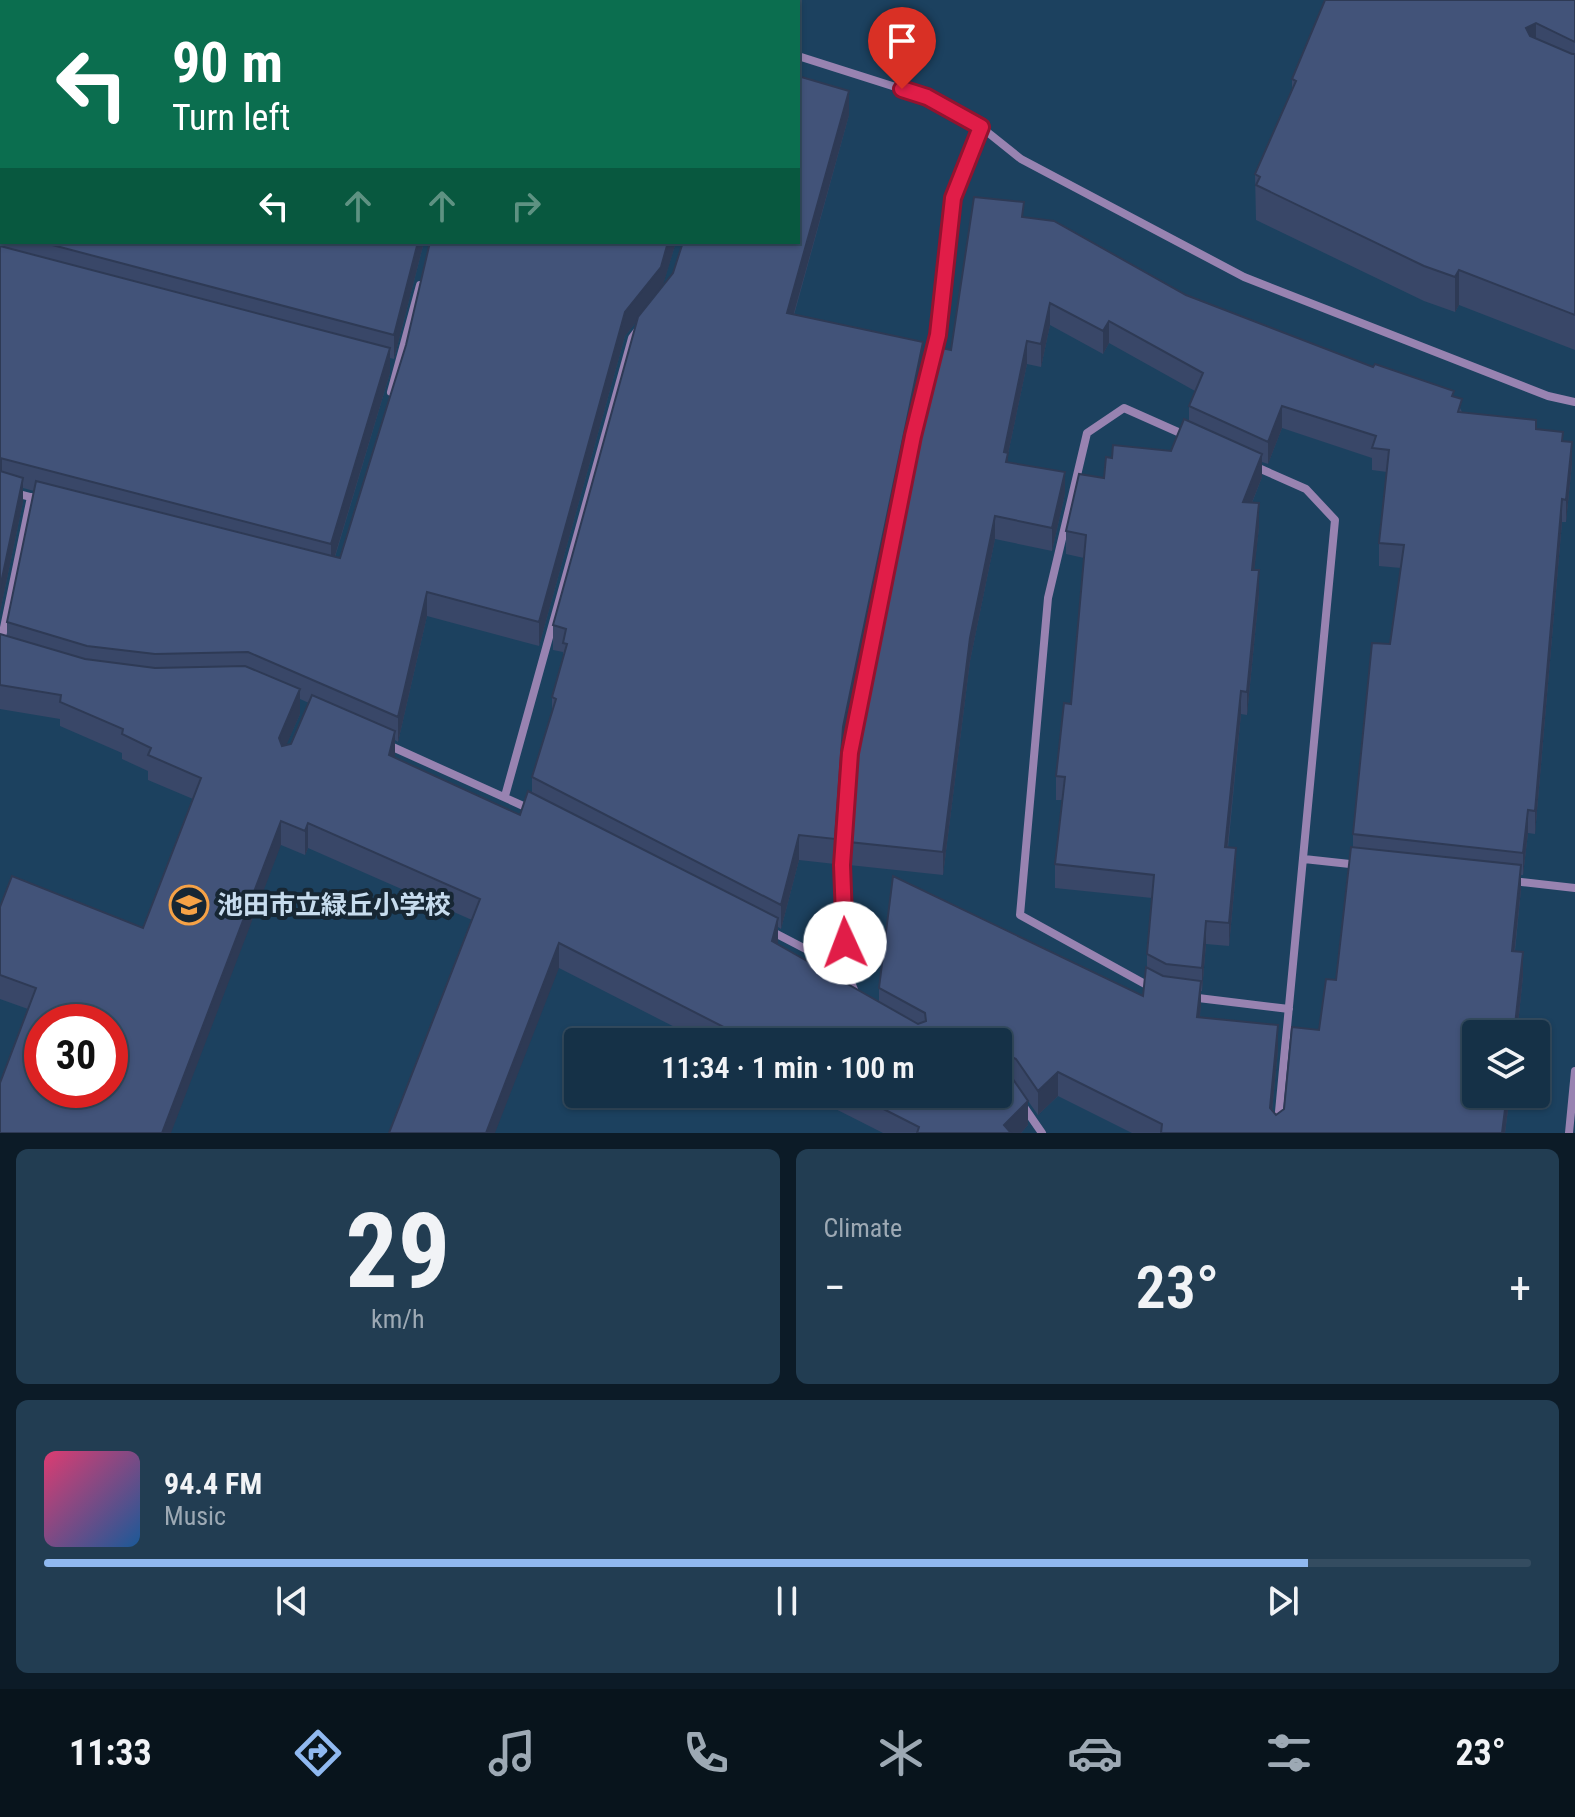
<!DOCTYPE html>
<html lang="en">
<head>
<meta charset="utf-8">
<style>
	body { margin:0; font-family:"Roboto Condensed","Noto Sans JP",sans-serif; background:#223d52; color:#f1f3f6; height:100vh; display:flex; flex-direction:column; font-size:30px; white-space:nowrap }
	* { box-sizing:border-box; margin:0 }
	p { font-size:26px; color:#9da9b4 }
	.icon { flex:none; width:44px; height:44px; fill:none; stroke:currentColor; stroke-width:2; stroke-linecap:round; stroke-linejoin:round }
	.map { position:relative; height:1133px; overflow:hidden }
	.sheet { display:flex; flex-direction:column; gap:16px; padding:16px; background:#0c1b27; flex:1 }
	.sheet>* { flex:none }
	.banner { position:absolute; left:0px; top:0px; width:800px; height:244px; box-shadow:0 2px 6px #0004,0 0 0 2px #344c60; background:#0b6e4f; color:#fff; overflow:hidden }
	.controls { position:absolute; left:1462px; top:1020px; display:grid; gap:16px }
	.controls a { display:grid; place-items:center; width:88px; height:88px; border-radius:8px; background:#153147; box-shadow:0 2px 6px #0004,0 0 0 2px #344c60; font-size:40px }
	.speed { position:absolute; left:24px; top:1004px; display:flex; gap:16px; font-size:40px; font-weight:700; text-align:center }
	.speed>* { display:grid; place-content:center; width:104px; height:104px; border-radius:50%; background:#153147; box-shadow:0 2px 6px #0004,0 0 0 2px #344c60; line-height:1 }
	.speed .limit { border:12px solid #d22; background:#fff; color:#111 }
	.pin { position:absolute; display:grid; place-items:center; width:68px; height:68px; color:#fff; margin:-82px -34px; border-radius:50% 50% 50% 0; rotate:-45deg; box-shadow:0 0 8px #0007 }
	.pin .icon { rotate:45deg }
	.me { position:absolute; width:88px; margin:-44px; rotate:358deg; stroke-linejoin:round; filter:drop-shadow(0 0 6px #0008) }
	.turn { display:flex; align-items:center; gap:28px; height:168px; padding:0 40px; font-size:36px }
	.turn .icon { width:104px; height:104px; stroke-width:2.5 }
	.turn b { display:block; font-size:56px; line-height:68px }
	.lanes { display:flex; align-items:center; height:76px; padding:0 40px; background:#0003; justify-content:center; gap:40px; direction:ltr }
	.lanes .off { opacity:.35 }
	.big { font-size:60px; font-weight:600; line-height:1.1 }
	.sheet .card { flex:1; display:flex; flex-direction:column; justify-content:center; gap:12px; min-width:0; padding:0 28px; border-radius:12px; background:#223d52 }
	.sheet .dial { align-items:center; gap:0 }
	.dial b { font-size:104px; line-height:1 }
	.song { display:flex; align-items:center; gap:24px }
	.cover { width:96px; height:96px; border-radius:12px; background:linear-gradient(135deg,hsl(340 70% 55%),hsl(210 70% 35%)) }
	.played { height:8px; border-radius:4px; background:linear-gradient(90deg,#90b9f0 85%,#344c60 85%) }
	.keys { display:flex; justify-content:space-around; direction:ltr }
	.heat { display:flex; justify-content:space-between; align-items:center; font-size:44px; direction:ltr }
	.sheet .tiles { flex:1; display:grid; gap:16px; grid-template-columns:1fr 1fr }
	.card:last-child { grid-column:span 2 }
	.trip { position:absolute; left:564px; top:1028px; width:448px; height:80px; border-radius:8px; background:#153147; box-shadow:0 2px 6px #0004,0 0 0 2px #344c60; font-weight:600; line-height:80px; text-align:center }
	.tabs { display:flex; height:128px; justify-content:space-around; align-items:center; background:#08141c; color:#9da9b4 }
	.tabs .icon { width:56px; height:56px }
	.tabs .active { color:#90b9f0 }
	.tabs b { font-size:36px; color:#f1f3f6 }
	.map>svg:first-child { display:block }
	.lines { fill:none; stroke-linecap:round; stroke-linejoin:round }
	.minor { stroke:#9883b1; stroke-width:8 }
	.wall { fill:#394768; fill-rule:evenodd }
	.shaded-wall { fill:#2e3a55 }
	.building { fill:#425379; stroke:#2e3a55; stroke-width:2; fill-rule:evenodd }
	.route-casing { stroke:#92132f; stroke-width:20 }
	.route { stroke:#e11d48; stroke-width:14 }
	.labels { text-anchor:middle; stroke-width:8; stroke-linejoin:round; paint-order:stroke }
	.poi-label { font-size:26px; font-weight:bold; fill:#c7dcee; stroke:#172734; text-anchor:start }
</style>
</head>
<body>
<div class="map">
<svg width="1575" height="1133" viewBox="0 0 1575 1133">
	<rect width="100%" height="100%" fill="#1c415f"/>
	<g class="lines">
		<path class="minor" d="M630,0L632,2
			M798,56L927,97L981,127L1021,159L1244,277L1548,396L1575,402
			M391,392L420,285
			M1254,466L1306,489L1335,520L1277,1133
			M0,489L42,500
			M0,647L31,497
			M386,744L530,809
			M505,796L632,338L638,330
			M1304,859L1359,865
			M1512,881L1575,888
			M771,931L846,970L857,997
			M846,970L842,865L850,753L913,436L938,335L953,198L981,127
			M1154,989L1020,915L1048,598L1087,433L1124,408L1187,436
			M1190,997L1289,1009
			M1022,1104L1042,1133
			M1569,1133L1575,1071"/>
	</g>
	<path class="wall" d="M0,0L2,2V42L0,41Z
		M1575,0V350L1459,305L1455,312L1424,301L1256,220L1255,174L1292,91V79Z
		M0,111H2V242H424L394,359L390,358V373L335,557L340,558L406,345L430,242H676L662,287L849,115L794,315L923,367L843,752L835,864L799,860L781,929L778,927L777,944L879,1002V988L1143,996L1147,968V954L1152,898L1055,888V864L1063,800H1056V776L1071,704L1084,558L1066,554V531L1104,478L1112,458L1171,451L1189,421V406L1195,391L1109,343L1103,354L1050,325L1041,367L1027,364L1008,454V462L1065,494L1052,551L995,539L970,661L943,875L849,865V842L951,350L1024,217L1186,295L1373,367L1454,396L1462,412L1536,429L1563,441L1572,464L1566,522H1562L1535,834L1528,833L1523,875H1521V889L1515,951L1523,976L1517,1034H1476V1094H1510L1505,1133H1132L1058,1096L1038,1115L1021,1091L1028,1125L1021,1133H883L806,1094H998V1042H704L559,968L472,920L308,848L305,855L281,845L28,1009L0,999V907L143,928L193,799L148,780V771L122,759V753L60,726V719L0,709V634L7,636V622L34,491L23,488V502L0,612ZM637,321L553,625V650L563,652V658L552,697V713L532,777V793L520,815L394,757L395,740L398,742L427,616L539,646L625,336ZM1282,428L1372,458V470L1387,472L1379,543V566L1401,568L1390,644L1353,834V847L1336,980L1319,1030L1284,1109L1276,1115L1272,1111L1278,1050L1200,1018L1201,991H1202L1206,944L1229,946L1236,871L1228,848L1241,714L1247,715L1259,594L1254,570L1259,527L1252,503L1262,477V462L1268,464ZM300,699L309,703L291,744L286,745L300,714Z"/>
	<path class="shaded-wall" d="M1536,23V59L1526,28Z
		M849,91V115L787,338V313Z
		M0,232H2V256L0,257Z
		M418,242H424L394,359V335Z
		M668,242H676L661,292L625,336L539,646V622L625,312Z
		M1459,270V305L1455,312V277Z
		M1050,303V325L1041,367V344Z
		M1109,321V343L1103,354V331Z
		M1027,341V364L1008,454V476L1004,452Z
		M923,342V367L843,752L835,864V839L843,727Z
		M390,348V373L331,569V544Z
		M1282,406V428L1268,464V442Z
		M1572,442V464L1566,522V500Z
		M1262,454V477L1243,525V502Z
		M0,458H2V482L0,483Z
		M1065,472V494L1052,551V528Z
		M23,478V502L0,612V588Z
		M1562,499V522L1535,834V811Z
		M1259,503V527L1252,593V570Z
		M995,516V539L970,661L943,875V852L970,638Z
		M1259,570V594L1247,715V692Z
		M427,592V616L398,742V717Z
		M300,689V714L279,762V738Z
		M1241,691V714L1225,871V847Z
		M395,731V756L389,779V755Z
		M1528,810V833L1523,875V853Z
		M281,821V845L171,1133H162Z
		M308,823V848L305,855V831Z
		M799,835V860L781,929V905Z
		M1236,848V871L1229,946V923Z
		M1521,865V889L1512,975V951Z
		M778,918V943L772,966V941Z
		M1206,921V944L1202,991V968Z
		M559,943V968L495,1133H486Z
		M1523,952V976L1517,1034H1514Z
		M1201,981V1005L1197,1042V1017Z
		M1278,1025V1050L1270,1132V1108Z
		M1058,1072V1096L1038,1115V1091Z
		M1507,1094H1510L1505,1133H1502Z
		M1028,1101V1125L1021,1133H1004V1125Z"/>
	<path class="building" d="M0,0H536L545,2H2V17H0Z
		M1325,0H1575V42L1536,23L1526,28L1530,36L1572,54H1575V315L1459,270L1455,277L1424,266L1256,185L1260,177L1255,174L1296,81L1292,79Z
		M798,76L849,91L787,313L923,342L843,727L835,839L799,835L781,905L532,777L556,699L552,697L567,644L563,643L566,629L553,625L638,317L673,273L683,242H798Z
		M0,111H2V232H0Z
		M974,197L1024,202L1022,217L1054,221L1186,295L1373,367L1375,364L1454,391L1452,396L1462,399L1458,412L1536,420V429L1563,432L1562,441L1572,442L1566,500L1562,499L1535,811L1528,810L1523,853L1353,834L1372,643L1390,644L1404,545L1379,543L1389,450L1372,448L1376,436L1282,406L1268,442L1189,406L1203,373L1109,321L1103,331L1050,303L1041,344L1027,341L1004,452L1008,453L1006,462L1065,472L1052,528L995,516L970,638L943,852L849,842L857,731L920,415L937,347L951,350Z
		M41,242H418L394,335Z
		M430,242H668L661,267L625,312L539,622L427,592L398,717L248,652L155,654L87,646L7,622L36,481L340,558L406,345Z
		M0,246L390,348L331,544L0,458Z
		M1184,419L1262,454L1243,502L1259,503L1252,570H1259L1247,692L1241,691L1225,847L1236,848L1229,923L1206,921L1202,968L1166,964L1147,954L1154,875L1055,864L1065,777L1056,776L1064,703L1071,704L1086,535L1066,531L1079,474L1104,478L1106,457L1112,458L1113,445L1171,451Z
		M0,471L23,478L0,588Z
		M0,634L85,659L155,668L245,666L300,689L279,738L282,746L291,744L312,695L395,731L389,755L520,815L528,791L778,918L772,941L918,1024L926,1021L925,1013L879,988L893,876L1143,996L1146,967L1163,976L1201,981L1197,1017L1278,1025L1270,1108L1276,1115L1284,1109L1292,1027L1319,1030L1326,979L1336,980L1351,847L1521,865L1512,951L1523,952L1514,1034H1476V1094H1507L1502,1133H1161L1162,1124L1058,1072L1038,1091L1016,1059L998,1050V1042H753L559,943L486,1133H389L480,899L308,823L305,831L281,821L162,1133H0V1083L36,988L0,975V907L12,876L143,928L201,778L148,755L151,748L122,734L123,729L60,702L61,695L0,685ZM42,1022H110V1090H42Z
		M998,1064L1006,1069L1028,1101L1004,1125L1011,1133H917L919,1127L854,1094H998Z"/>
	<g class="lines">
		<g class="route-casing">
			<path id="route" d="M845,943L842,865L850,753L913,436L938,335L953,198L981,127L927,97L902,89"/>
		</g>
		<use href="#route" class="route"/>
	</g>
	<defs>
		<g id="school-ring" transform="scale(2)"><circle r="9.5" fill="#172734" stroke="#f6a246" stroke-width="1.5"/><path d="M0-5L7-2L0 1L-7-2ZM-4 1L0 2.5L4 1V4Q0 6-4 4Z" fill="#f6a246"/></g>
	</defs>
	<g fill-rule="evenodd">
		<use href="#school-ring" x="189" y="905"/>
	</g>
	<g class="labels">
		<g class="poi-label">
			<text x="217" y="914">池田市立緑丘小学校</text>
		</g>
	</g>
</svg>
<div class="controls">
<a><svg class="icon" aria-label="layers" viewBox="0 0 24 24"><path d="M12 4l9 5-9 5-9-5zM3 14l9 5 9-5"/></svg></a>
</div>
<div class="speed"><div class="limit">30</div></div>
<div class="pin" style="left:902px;top:89px;background:#d93025"><svg class="icon" aria-label="arrive" viewBox="0 0 24 24"><path d="M6 21V4h12l-3 4 3 4H6"/></svg></div>
<svg class="me" style="left:845px;top:943px" viewBox="-20 -20 40 40"><circle r="19" fill="#fff"/><path d="M0-13L10 11 0 6-10 11z" fill="#e11d48"/></svg>
<div class="trip">11:34 · 1 min · 100 m</div>
<div class="banner">
<div class="turn"><svg class="icon" aria-label="left" viewBox="0 0 24 24"><path d="M17 20v-9H6M10 6l-5 5 5 5"/></svg><div><b>90 m</b>Turn left</div></div>
<div class="lanes"><svg class="icon" aria-label="left" viewBox="0 0 24 24"><path d="M17 20v-9H6M10 6l-5 5 5 5"/></svg><svg class="icon off" aria-label="ahead" viewBox="0 0 24 24"><path d="M12 20V5M6 11l6-6 6 6"/></svg><svg class="icon off" aria-label="ahead" viewBox="0 0 24 24"><path d="M12 20V5M6 11l6-6 6 6"/></svg><svg class="icon off" aria-label="right" viewBox="0 0 24 24"><path d="M7 20v-9h11M14 6l5 5-5 5"/></svg></div>
</div>
</div>
<section class="sheet">
<div class="tiles">
<div class="card dial"><b>29</b><p>km/h</p></div>
<div class="card"><p>Climate</p>
<div class="heat"><a>−</a><b class="big">23°</b><a>+</a></div>
</div>
<div class="card">
<div class="song"><i class="cover"></i><div><b>94.4 FM</b><p>Music</p></div></div>
<div class="played"></div>
<div class="keys"><svg class="icon" aria-label="previous" viewBox="0 0 24 24"><path d="M18 5L8 12l10 7zM5 5v14"/></svg><svg class="icon" aria-label="pause" viewBox="0 0 24 24"><path d="M8 5v14M16 5v14"/></svg><svg class="icon" aria-label="next" viewBox="0 0 24 24"><path d="M6 5l10 7-10 7zM19 5v14"/></svg></div>
</div>
</div>
</section>
<nav class="tabs">
<b>11:33</b>
<svg class="icon active" aria-label="directions" viewBox="0 0 24 24"><path d="M12 3l9 9-9 9-9-9zM9 14v-3h6M13 9l2 2-2 2"/></svg>
<svg class="icon" aria-label="music" viewBox="0 0 24 24"><path d="M9 18V5l10-2v13"/><circle cx="6" cy="18" r="3"/><circle cx="16" cy="16" r="3"/></svg>
<svg class="icon" aria-label="phone" viewBox="0 0 24 24"><path d="M5 4h4l2 5-3 2q2 4 5 5l2-3 5 2v4C11 20 4 13 5 4z"/></svg>
<svg class="icon" aria-label="climate" viewBox="0 0 24 24"><path d="M12 3v18M4 7l16 10M4 17L20 7"/></svg>
<svg class="icon" aria-label="car" viewBox="0 0 24 24"><path d="M5 17H2v-5l4-1 3-4h7l3 4 3 1v5h-3M9 17h6M6 11h13"/><circle cx="7" cy="17" r="2"/><circle cx="17" cy="17" r="2"/></svg>
<svg class="icon" aria-label="filters" viewBox="0 0 24 24"><path d="M4 7h16M4 17h16"/><circle cx="9" cy="7" r="2"/><circle cx="15" cy="17" r="2"/></svg>
<b>23°</b>
</nav>
</body>
</html>
